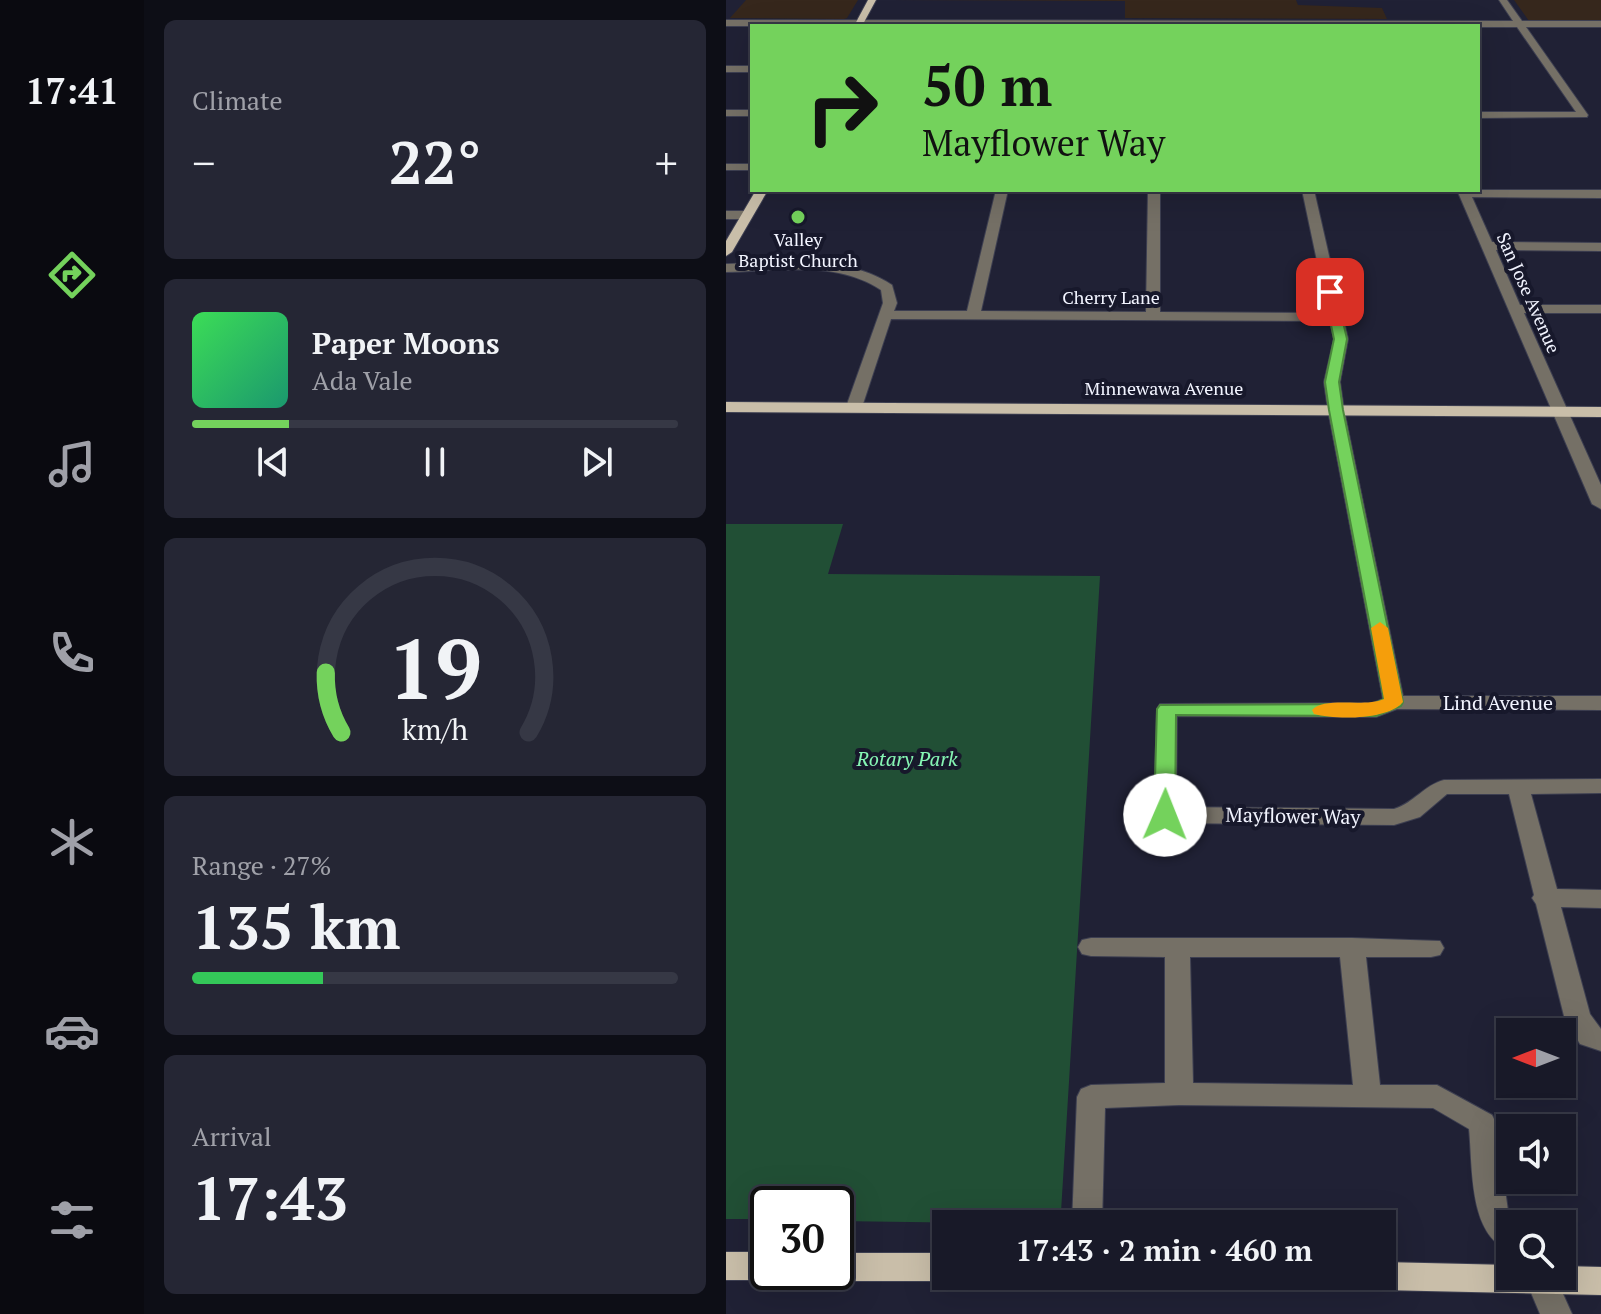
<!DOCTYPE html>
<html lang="en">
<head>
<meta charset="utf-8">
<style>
	body { margin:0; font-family:"PT Serif",serif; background:#252634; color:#f1f3f6; height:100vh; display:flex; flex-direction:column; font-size:30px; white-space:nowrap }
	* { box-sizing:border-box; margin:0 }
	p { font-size:26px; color:#9fa0a8 }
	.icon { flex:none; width:44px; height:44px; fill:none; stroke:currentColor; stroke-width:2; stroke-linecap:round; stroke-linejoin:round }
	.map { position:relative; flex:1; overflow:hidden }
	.side { display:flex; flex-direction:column; gap:20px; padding:20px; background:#0d0e16; width:582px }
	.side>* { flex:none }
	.guide { position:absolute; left:24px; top:24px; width:730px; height:168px; border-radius:0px; box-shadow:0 8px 32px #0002,0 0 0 2px #363845; background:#74d25c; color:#111; overflow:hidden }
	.needle { width:52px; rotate:270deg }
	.tools { position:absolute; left:770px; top:1018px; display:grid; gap:16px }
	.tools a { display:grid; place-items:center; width:80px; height:80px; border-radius:0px; background:#181928; box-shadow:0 8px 32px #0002,0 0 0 2px #363845; font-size:40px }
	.speed { position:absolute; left:24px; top:1186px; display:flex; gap:16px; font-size:40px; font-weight:700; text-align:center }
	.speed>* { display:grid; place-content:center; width:104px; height:104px; border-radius:50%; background:#181928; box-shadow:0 8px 32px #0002,0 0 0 2px #363845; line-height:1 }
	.speed .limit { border:4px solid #111; border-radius:12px; background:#fff; color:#111 }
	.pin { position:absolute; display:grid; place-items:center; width:68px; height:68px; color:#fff; margin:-34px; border-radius:16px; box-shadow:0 4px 12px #0006 }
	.me { position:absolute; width:88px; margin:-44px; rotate:1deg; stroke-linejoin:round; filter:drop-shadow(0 0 6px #0008) }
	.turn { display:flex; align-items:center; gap:28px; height:168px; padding:0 40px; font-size:36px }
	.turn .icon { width:104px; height:104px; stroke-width:2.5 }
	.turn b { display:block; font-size:56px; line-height:68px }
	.big { font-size:60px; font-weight:600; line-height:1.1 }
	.side .widget { flex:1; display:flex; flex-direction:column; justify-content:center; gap:12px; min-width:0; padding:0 28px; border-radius:12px; background:#252634 }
	.side .dial { align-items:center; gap:0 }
	.dial svg { height:208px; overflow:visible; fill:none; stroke:#363845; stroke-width:7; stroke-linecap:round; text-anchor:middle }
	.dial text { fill:#f1f3f6; stroke:none }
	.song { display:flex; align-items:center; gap:24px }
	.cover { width:96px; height:96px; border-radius:12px; background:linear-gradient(135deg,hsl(130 70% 55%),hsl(160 70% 35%)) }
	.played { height:8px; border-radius:4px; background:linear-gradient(90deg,#74d25c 20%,#363845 20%) }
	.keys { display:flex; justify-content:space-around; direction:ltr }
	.heat { display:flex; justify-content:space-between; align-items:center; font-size:44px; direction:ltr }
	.charge { height:12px; border-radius:6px; background:linear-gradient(90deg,#34c759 27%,#363845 0) }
	.trip { position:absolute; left:206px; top:1210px; width:464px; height:80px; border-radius:0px; background:#181928; box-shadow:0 8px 32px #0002,0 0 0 2px #363845; font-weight:600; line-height:80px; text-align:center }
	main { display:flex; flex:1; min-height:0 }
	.menu { display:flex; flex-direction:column; width:144px; justify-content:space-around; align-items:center; background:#0a0a10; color:#9fa0a8 }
	.menu .icon { width:56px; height:56px }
	.menu .selected { color:#74d25c }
	.menu b { font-size:36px; color:#f1f3f6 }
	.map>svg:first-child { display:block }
	.commercial { fill:#36271c }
	.green { fill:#214f35 }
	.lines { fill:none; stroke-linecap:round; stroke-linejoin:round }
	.minor-casing { stroke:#3d3f51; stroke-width:2 }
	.major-casing { stroke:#3d3f51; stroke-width:2 }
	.minor { fill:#757066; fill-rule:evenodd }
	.major { fill:#c9bea9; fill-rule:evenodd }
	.route { fill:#74d25c; stroke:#4b883c; stroke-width:2 }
	.slow { fill:#f59e0b }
	.poi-dot { fill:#74d25c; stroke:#17182b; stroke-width:3 }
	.labels { text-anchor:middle; stroke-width:8; stroke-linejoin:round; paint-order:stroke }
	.far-poi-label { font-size:18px; fill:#f2f4ff; stroke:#17182b }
	.far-street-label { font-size:18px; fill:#f2f4ff; stroke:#17182b }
	.street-label { font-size:20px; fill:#f2f4ff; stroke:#17182b }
	.park-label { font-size:20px; font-style:italic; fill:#86f6b4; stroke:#17182b }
</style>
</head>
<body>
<main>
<nav class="menu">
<b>17:41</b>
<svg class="icon selected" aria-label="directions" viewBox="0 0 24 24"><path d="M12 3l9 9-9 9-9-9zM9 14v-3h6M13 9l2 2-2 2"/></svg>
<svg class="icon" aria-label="music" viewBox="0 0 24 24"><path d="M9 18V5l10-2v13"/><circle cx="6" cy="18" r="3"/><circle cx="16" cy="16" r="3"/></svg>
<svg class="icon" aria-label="phone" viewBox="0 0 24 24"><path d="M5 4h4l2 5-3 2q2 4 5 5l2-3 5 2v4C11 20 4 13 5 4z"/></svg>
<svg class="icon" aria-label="climate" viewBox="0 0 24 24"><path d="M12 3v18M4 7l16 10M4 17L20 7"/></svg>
<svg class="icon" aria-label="car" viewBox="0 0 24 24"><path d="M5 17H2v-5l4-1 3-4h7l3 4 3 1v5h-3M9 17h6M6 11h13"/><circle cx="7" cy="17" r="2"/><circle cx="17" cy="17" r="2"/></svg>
<svg class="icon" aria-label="filters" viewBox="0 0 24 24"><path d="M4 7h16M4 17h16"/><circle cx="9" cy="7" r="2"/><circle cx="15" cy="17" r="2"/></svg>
</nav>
<section class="side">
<div class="widget"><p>Climate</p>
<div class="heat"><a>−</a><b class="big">22°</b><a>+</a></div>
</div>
<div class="widget">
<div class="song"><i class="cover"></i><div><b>Paper Moons</b><p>Ada Vale</p></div></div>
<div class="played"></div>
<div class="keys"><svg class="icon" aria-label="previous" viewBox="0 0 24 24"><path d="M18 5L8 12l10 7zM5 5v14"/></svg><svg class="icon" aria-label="pause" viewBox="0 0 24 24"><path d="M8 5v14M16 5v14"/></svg><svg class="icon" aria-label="next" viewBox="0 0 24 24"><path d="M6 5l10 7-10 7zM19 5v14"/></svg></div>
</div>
<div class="widget dial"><svg viewBox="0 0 100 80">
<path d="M14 69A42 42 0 1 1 86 69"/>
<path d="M14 69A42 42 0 0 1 8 46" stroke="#74d25c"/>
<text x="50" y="56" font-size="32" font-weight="700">19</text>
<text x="50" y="72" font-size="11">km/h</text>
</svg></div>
<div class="widget"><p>Range · 27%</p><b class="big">135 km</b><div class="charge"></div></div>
<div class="widget"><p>Arrival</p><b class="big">17:43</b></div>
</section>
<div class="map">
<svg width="875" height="1314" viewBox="0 0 875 1314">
	<rect width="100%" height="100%" fill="#202135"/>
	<path class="commercial" d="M20,0H132L121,18L118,19L4,18Z
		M163,0H570L572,5L656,8L661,19L399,18V1Z
		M788,0H875V21H803Z"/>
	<path class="green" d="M0,524H117L102,574L374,576L335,1212L322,1224L110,1221V1204H42V1219H0Z"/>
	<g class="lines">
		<g class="minor-casing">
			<path id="minor" d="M773,0H781L796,21H875V27H800L862,115L861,117L752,118V112H850L791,27L0,26V20L787,21Z
				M0,66H26V72H0Z
				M0,110H26V116H0Z
				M0,164H26V170H0Z
				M270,190H282L255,311L420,312L422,190H434V312L602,313L576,190H588L622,339L614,382L618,410L677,696H875V710L671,709L650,717L451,716L450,807L668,809C688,803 698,785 718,780L875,779V793L805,794L831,889L875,890V908L835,907L864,1014L875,1029V1051L854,1044L838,1016L810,904L806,898L808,895L783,794H721L694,817L668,825L439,823L431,821L428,815L431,709L434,704L647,703L657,699L602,410L598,382L608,339L604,321L165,319L136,407L128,412L120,407L157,303L155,290C110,260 51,271 0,272V264C56,263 117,253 166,285L171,303L168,311H241Z
				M731,190H875V198L746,197L766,242L875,243V251L770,250L794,305H875V313H798L875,485V509L866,504Z
				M0,211H21L27,215L21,219H0Z
				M365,938H626L714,941L718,948L714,955L705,957H640L654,1085H711L766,1115L770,1123L782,1211L792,1224H784V1251C742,1235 747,1167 743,1129L707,1108L453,1105L379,1108L376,1224H346L351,1097L355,1089L365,1085L439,1083V957L365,956L356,954L352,947L356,940ZM464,957H614L627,1085L467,1083Z
				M798,1276H829L846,1314H814Z"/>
		</g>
		<g class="major-casing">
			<path id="major" d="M142,0H150L136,26H128Z
				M30,190H42L6,252L0,256V241Z
				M0,402L875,407V417L0,412Z
				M0,1252H42V1272H55L42,1280H0Z
				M110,1253H220V1276H231L220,1281H110L99,1277L97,1272H110Z
				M656,1262L784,1265V1276H836V1266L875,1267V1295L656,1290L645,1286L641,1276H656Z"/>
		</g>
		<use href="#minor" class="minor"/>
		<use href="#major" class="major"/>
	</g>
	<path class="route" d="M604,288L610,292L621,339L613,382L617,410L677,702L675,706L650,716L450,715L449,815L446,820H431L428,815L431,709L434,705L647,704L658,699L603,410L599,382L608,339L598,292Z"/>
	<path class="slow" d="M654,622L662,628L677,702C662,720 610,720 588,714L586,710C599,696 638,708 658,699L645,628Z"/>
	<circle class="poi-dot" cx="72" cy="217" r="8"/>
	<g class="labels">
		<g class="far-poi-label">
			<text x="72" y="246">Valley<tspan x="72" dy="21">Baptist Church</tspan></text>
		</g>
		<g class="far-street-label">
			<text transform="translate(802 293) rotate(66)" y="6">San Jose Avenue</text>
			<text x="385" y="304">Cherry Lane</text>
			<text x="438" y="395">Minnewawa Avenue</text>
		</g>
		<g class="street-label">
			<text x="772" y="710">Lind Avenue</text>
			<text transform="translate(567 816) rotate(1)" y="7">Mayflower Way</text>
		</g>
		<g class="park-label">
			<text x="181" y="766">Rotary Park</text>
		</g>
	</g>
</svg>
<div class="tools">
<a><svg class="needle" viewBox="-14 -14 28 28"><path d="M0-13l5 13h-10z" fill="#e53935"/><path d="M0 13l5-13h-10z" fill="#9fa0a8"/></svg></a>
<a><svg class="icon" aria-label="sound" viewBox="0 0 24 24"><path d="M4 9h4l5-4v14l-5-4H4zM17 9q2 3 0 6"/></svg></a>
<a><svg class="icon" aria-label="search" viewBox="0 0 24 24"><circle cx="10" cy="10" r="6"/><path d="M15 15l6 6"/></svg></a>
</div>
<div class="speed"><div class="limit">30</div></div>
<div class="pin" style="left:604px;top:292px;background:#d93025"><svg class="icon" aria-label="arrive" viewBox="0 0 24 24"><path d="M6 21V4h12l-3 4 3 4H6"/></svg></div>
<svg class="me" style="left:439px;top:815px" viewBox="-20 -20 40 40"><circle r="19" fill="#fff"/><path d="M0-13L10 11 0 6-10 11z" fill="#74d25c"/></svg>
<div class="trip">17:43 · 2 min · 460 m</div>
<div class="guide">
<div class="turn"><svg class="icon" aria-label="right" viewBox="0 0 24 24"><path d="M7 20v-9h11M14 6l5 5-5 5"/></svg><div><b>50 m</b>Mayflower Way</div></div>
</div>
</div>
</main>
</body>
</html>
